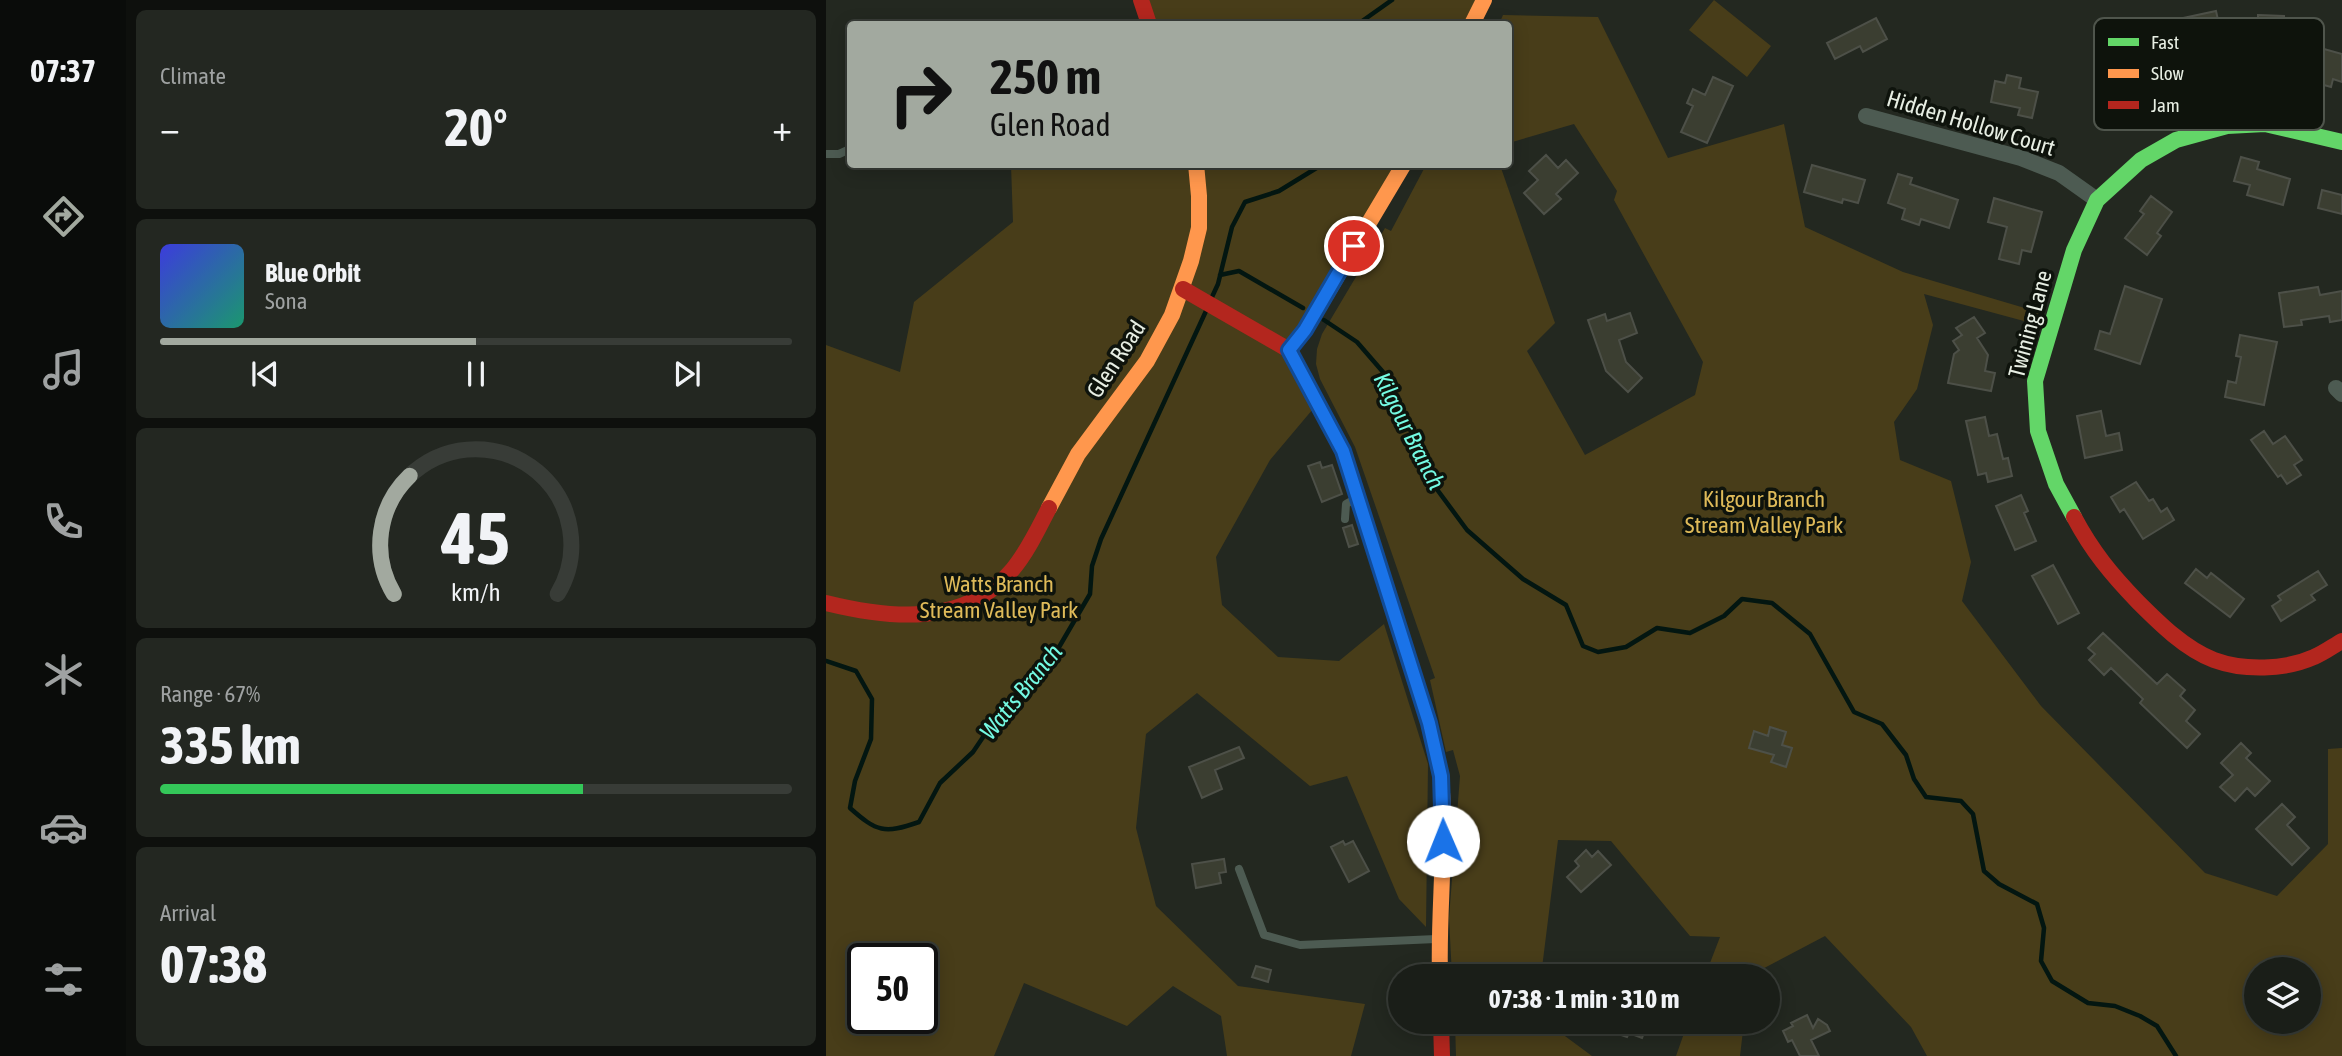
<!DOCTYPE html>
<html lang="en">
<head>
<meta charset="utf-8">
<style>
	body { margin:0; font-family:"Asap Condensed",sans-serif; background:#232721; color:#f1f3f6; height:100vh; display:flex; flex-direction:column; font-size:26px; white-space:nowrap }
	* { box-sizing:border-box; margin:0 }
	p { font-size:23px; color:#9fa2a2 }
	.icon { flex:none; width:38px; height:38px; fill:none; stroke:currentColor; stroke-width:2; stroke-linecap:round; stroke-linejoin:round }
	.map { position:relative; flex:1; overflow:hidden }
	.panel { display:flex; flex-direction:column; gap:10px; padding:10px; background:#0e100d; width:700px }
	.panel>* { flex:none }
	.guide { position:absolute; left:21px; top:21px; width:665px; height:147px; border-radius:7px; box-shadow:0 4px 18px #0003,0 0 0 2px #383c37; background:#a2a99f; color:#111; overflow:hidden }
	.controls { position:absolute; left:1418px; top:957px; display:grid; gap:14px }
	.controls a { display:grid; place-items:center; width:77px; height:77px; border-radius:50%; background:#1a1e18; box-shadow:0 4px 18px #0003,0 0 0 2px #383c37; font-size:35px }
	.speed { position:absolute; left:21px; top:943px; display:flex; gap:14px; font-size:35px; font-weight:700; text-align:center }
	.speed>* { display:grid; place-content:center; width:91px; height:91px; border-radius:50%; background:#1a1e18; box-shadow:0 4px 18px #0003,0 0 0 2px #383c37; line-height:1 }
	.speed .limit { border:4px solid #111; border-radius:10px; background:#fff; color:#111 }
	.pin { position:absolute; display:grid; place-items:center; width:60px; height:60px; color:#fff; margin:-30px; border:4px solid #fff; border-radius:50%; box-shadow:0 2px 7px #0007 }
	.me { position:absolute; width:77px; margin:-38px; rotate:359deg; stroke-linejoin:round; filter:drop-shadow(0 0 5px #0008) }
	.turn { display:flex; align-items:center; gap:24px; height:147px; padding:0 28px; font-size:32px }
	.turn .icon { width:91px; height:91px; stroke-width:2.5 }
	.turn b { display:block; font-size:49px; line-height:60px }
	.big { font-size:52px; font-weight:700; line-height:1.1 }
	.panel .card { flex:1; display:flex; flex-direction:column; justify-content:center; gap:10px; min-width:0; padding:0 24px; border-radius:10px; background:#232721 }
	.panel .dial { align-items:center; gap:0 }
	.dial svg { height:182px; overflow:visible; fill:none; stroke:#383c37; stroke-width:7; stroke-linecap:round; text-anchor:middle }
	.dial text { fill:#f1f3f6; stroke:none }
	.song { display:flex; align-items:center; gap:21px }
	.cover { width:84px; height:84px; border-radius:10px; background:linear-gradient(135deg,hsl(240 70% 55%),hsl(160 70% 35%)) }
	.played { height:7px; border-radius:4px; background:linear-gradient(90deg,#a2a99f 50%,#383c37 50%) }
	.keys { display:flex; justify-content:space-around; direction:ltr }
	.heat { display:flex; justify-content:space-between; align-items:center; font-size:38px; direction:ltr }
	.charge { height:10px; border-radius:5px; background:linear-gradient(90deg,#34c759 67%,#383c37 0) }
	.trip { position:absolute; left:562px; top:964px; width:392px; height:70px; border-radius:35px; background:#1a1e18; box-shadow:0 4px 18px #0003,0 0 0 2px #383c37; font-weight:700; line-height:70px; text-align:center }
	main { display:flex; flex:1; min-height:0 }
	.tabs { display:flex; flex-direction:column; width:126px; justify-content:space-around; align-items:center; background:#0a0c0a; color:#9fa2a2 }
	.tabs .icon { width:49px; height:49px }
	.tabs .current { color:#a2a99f }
	.tabs b { font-size:32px; color:#f1f3f6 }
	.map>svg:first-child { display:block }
	.green { fill:#483d19; fill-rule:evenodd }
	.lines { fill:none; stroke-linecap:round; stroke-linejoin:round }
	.stream { stroke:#031611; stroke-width:4.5 }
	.building { fill:#3b3e31; stroke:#4d5048; stroke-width:2 }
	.lane { stroke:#4d5b52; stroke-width:8 }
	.street { stroke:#4d5b52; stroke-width:16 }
	.fast { stroke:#63d668; stroke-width:16 }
	.slow { stroke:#ff974d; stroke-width:16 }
	.jam { stroke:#b3261e; stroke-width:16 }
	.route-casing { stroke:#114b97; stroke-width:18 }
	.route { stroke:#1a73e8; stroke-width:12 }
	.labels { text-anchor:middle; stroke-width:7; stroke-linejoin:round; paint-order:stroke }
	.street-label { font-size:23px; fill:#e7eee3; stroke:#0e130c }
	.park-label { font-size:23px; fill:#deba59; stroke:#0e130c }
	.water-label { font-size:24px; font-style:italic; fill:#74fae3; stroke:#0e130c }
	.key { fill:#0e130c; stroke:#4f554c; stroke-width:2 }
	.key-label { font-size:19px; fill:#e7eee3 }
</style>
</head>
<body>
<main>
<nav class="tabs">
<b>07:37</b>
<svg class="icon current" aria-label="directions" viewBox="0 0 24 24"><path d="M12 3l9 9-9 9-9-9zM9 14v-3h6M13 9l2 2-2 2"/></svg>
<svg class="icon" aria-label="music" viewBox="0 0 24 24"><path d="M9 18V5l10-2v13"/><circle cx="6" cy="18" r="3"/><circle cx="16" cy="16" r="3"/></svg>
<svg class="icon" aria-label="phone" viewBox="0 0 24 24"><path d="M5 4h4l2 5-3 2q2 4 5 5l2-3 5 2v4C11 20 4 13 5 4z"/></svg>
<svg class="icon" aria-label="climate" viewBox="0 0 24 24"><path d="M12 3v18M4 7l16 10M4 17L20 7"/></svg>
<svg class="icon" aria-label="car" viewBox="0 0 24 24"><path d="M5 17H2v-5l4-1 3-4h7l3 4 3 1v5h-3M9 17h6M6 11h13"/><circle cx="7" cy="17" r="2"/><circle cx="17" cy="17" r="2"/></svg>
<svg class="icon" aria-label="filters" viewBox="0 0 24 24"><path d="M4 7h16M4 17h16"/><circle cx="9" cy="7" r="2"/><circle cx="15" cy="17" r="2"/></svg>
</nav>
<section class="panel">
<div class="card"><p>Climate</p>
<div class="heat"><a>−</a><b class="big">20°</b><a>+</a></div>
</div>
<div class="card">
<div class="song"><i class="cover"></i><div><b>Blue Orbit</b><p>Sona</p></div></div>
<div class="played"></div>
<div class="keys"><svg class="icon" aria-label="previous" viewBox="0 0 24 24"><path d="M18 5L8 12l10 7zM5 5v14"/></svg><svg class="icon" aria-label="pause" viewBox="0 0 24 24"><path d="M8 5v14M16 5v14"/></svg><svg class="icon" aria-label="next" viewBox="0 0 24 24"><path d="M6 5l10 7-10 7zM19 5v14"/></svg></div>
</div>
<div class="card dial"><svg viewBox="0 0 100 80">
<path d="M14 69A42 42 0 1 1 86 69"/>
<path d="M14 69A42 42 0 0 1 21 17" stroke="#a2a99f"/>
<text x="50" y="56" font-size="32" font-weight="700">45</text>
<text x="50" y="72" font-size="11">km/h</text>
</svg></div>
<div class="card"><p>Range · 67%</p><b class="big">335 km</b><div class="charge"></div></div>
<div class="card"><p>Arrival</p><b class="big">07:38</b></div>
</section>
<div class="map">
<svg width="1516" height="1056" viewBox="0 0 1516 1056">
	<rect width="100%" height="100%" fill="#232820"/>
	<path class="green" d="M321,0H658L646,24H331Z
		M888,0L945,46L921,77L863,30Z
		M677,15L772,17L842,158L958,124L979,227L1077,272L1216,313L1213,325L1098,294L1107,325L1091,389L1068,422L1074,460L1125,481L1145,562L1136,601L1215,706L1379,873L1451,896L1502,844V749L1516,748V1056H1101L1085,1027L999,936L923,976H879L894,937L864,936L785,841L732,840L715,976H626L623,918L634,776L627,750L620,752L604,680L609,678L529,447L494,379L490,364L491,349L496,334L559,228L565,231L600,165H674L729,323L701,351L759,455L869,395L877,362L788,200L791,191L748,124L683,143L682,24H673ZM1430,970H1482V1022H1430Z
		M259,164L578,165L463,350L492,403L444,460L390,557L396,605L452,657L513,661L558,624L602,764L600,927L573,899L521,776L484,786L371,693L320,734L310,828L330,906L412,986L539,1004L525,1056H401L395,1016L347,986L301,1026L198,983L168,1056H0V345L74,372L88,302L187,222L185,165H224L226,169ZM37,959H96V1018H37Z
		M629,1022H720L766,1056H630Z
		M862,1022H918L914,1056H850Z"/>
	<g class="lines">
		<path class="stream" d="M532,24L566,0
			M394,275L413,271L477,308
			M386,297L392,284L406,227L419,202L453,191L497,164
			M498,320L531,342L557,372L583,424L607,484L641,530L697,579L740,605L757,646L772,652L800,647L831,628L864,633L898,616L916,599L946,603L984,634L1028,712L1056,724L1080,755L1088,779L1100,797L1135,801L1147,814L1158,871L1173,884L1211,904L1218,928L1215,961L1226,981L1262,1003L1289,1006L1314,1016L1331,1026L1350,1056
			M0,661L30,671L46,699L45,739L29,781L24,808C51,832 58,834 93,822L114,783L147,752L174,712L229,654L264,594L266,566L275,539L380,311"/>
	</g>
	<path class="building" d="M1390,11L1395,33L1364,40L1365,45L1349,48L1343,21Z
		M1432,15L1458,16V23H1481L1480,44L1516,54V82L1507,79L1505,87L1487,82L1491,69L1448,68L1449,52H1423L1424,23H1432Z
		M1050,18L1061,39L1037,52L1034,46L1009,59L1001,43Z
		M1181,75L1195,78L1193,88L1212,92L1206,118L1192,115L1194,108L1165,102L1169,81L1179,83Z
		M887,77L907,86L881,143L855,132L867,106L861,103L867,89L879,95Z
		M720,155L732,168L740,160L752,173L730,194L735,199L718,214L698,193L712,180L703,171Z
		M1415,157L1433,162L1431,169L1464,179L1457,205L1421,195L1424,185L1408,181Z
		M986,165L1039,180L1032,203L1017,199L1016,203L978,192Z
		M1072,174L1086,178L1084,184L1132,200L1123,228L1095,219L1093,225L1076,219L1079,209L1062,203Z
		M1496,190L1516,195V214L1492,208Z
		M1325,196L1346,212L1331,233L1335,236L1321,255L1299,238L1318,214L1314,211Z
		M1168,198L1216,212L1205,252L1196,250L1193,264L1173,259L1181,227L1162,222Z
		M1299,286L1336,299L1314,364L1269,349L1274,331L1284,334Z
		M1492,287L1494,295L1516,291V320L1504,322L1503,316L1475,320L1476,325L1458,327L1453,293Z
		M804,313L811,333L793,340L800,362L816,378L802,392L780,371L762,320L779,314L781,321Z
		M1148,317L1159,333L1151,338L1162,355L1159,371L1169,373L1165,391L1122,383L1128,354L1133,350L1127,341L1136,335L1130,328Z
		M1414,335L1451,342L1438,405L1399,397L1402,381L1410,383L1415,357L1410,356Z
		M1275,411L1280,436L1293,433L1296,450L1259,458L1251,416Z
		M1159,417L1163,436L1171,434L1177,459L1182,458L1186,476L1162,482L1160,473L1152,475L1140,421Z
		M1438,431L1447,444L1459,436L1476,460L1468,465L1475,475L1461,484L1455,475L1452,477L1425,440Z
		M494,462L496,468L506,465L516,494L496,502L482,466Z
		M1310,482L1323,501L1327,499L1335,512L1341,508L1348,520L1317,539L1298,509L1294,512L1285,497Z
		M1195,495L1202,511L1198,513L1210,541L1189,550L1170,506Z
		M526,525L532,544L523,547L517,528Z
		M1227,565L1253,613L1232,624L1206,576Z
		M1370,569L1381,578L1385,573L1418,599L1404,617L1359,583Z
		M1492,571L1501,585L1485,595L1489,600L1455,621L1446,606L1455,600L1452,596Z
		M1277,633L1331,684L1341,674L1359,690L1354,696L1369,710L1360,721L1374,734L1361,748L1314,703L1317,699L1285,668L1278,675L1263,660L1269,654L1262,648Z
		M944,727L960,732L956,745L966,748L960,767L945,762L948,755L923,748L928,731L942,736Z
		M1415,743L1425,753L1420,758L1444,781L1429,796L1421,788L1409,801L1394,787L1407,775L1395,763Z
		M413,747L418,758L389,770L396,789L376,798L363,767Z
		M1456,804L1469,817L1461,825L1483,848L1466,865L1430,829Z
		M517,841L519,845L527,841L543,871L523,882L505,847Z
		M760,850L766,857L772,851L785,865L755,892L741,877L753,866L749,861Z
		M398,859L400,872L393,873L395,883L370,888L366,864Z
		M430,966L445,970L442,982L426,977Z
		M981,1015L987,1028L992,1019L1001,1025L1004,1031L985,1040L993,1056H974L966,1040L962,1042L957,1031L967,1026L965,1023Z
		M764,1022H822L816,1038L803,1033L801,1037L763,1024Z"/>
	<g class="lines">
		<path class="lane" d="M0,154H13L24,149
			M519,519L520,504L529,499
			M413,869L438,935L474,945L610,939"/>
		<path class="street" d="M1040,116L1195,158L1233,173L1271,200
			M1510,388L1516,394"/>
		<path class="fast" d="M463,350L517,451L603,723L615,776L616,792
			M1248,517L1230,484L1212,431L1209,381L1248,250L1271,200L1315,160L1350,140L1401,126L1439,124L1516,142"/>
		<path class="slow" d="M646,24L658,0
			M463,350L479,330L578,164
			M223,508L252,454L321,361L346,315L365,261L373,228V196L370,164
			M614,976C612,915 620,853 616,792"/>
		<path class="jam" d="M315,0L323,24
			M357,289L463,350
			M1248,517C1266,551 1285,574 1312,602C1333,623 1359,649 1388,660C1418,671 1459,670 1488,657C1498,653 1507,646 1516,641
			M0,603C65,619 139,627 187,569C202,551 212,529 223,508
			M615,1022L616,1056"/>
	</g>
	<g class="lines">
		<g class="route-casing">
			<path id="route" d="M528,246L479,330L463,350L517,451L603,723L615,776L617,841"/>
		</g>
		<use href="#route" class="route"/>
	</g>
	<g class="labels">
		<g class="street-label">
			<text transform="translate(1145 123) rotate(17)" y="8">Hidden Hollow Court</text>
			<text transform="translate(1204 324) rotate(-75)" y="8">Twining Lane</text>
			<text transform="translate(290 359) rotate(-57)" y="8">Glen Road</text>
		</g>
		<g class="park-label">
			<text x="938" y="507">Kilgour Branch<tspan x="938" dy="26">Stream Valley Park</tspan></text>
			<text x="173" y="592">Watts Branch<tspan x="173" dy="26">Stream Valley Park</tspan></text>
		</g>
		<g class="water-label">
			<text transform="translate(583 431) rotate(63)" y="8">Kilgour Branch</text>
			<text transform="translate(195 692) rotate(-51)" y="8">Watts Branch</text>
		</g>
	</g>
	<rect x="1268" y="18" width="230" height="112" rx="10" class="key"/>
	<rect x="1282" y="38" width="31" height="8" fill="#63d668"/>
	<rect x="1282" y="69" width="31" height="9" fill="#ff974d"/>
	<rect x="1282" y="101" width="31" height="8" fill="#b3261e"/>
	<g class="key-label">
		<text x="1325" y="49">Fast</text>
		<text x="1325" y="80">Slow</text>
		<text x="1325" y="112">Jam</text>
	</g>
</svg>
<div class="controls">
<a><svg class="icon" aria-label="layers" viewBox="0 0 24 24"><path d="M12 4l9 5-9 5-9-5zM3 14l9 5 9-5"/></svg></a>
</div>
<div class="speed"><div class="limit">50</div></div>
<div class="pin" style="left:528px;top:246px;background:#d93025"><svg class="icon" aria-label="arrive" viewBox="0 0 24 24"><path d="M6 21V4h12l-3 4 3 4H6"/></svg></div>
<svg class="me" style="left:617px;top:841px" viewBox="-20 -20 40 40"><circle r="19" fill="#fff"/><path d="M0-13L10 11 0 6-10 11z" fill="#1a73e8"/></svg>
<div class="trip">07:38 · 1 min · 310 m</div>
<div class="guide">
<div class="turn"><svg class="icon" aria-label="right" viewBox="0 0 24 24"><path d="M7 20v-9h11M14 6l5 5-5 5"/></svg><div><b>250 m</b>Glen Road</div></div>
</div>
</div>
</main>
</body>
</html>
